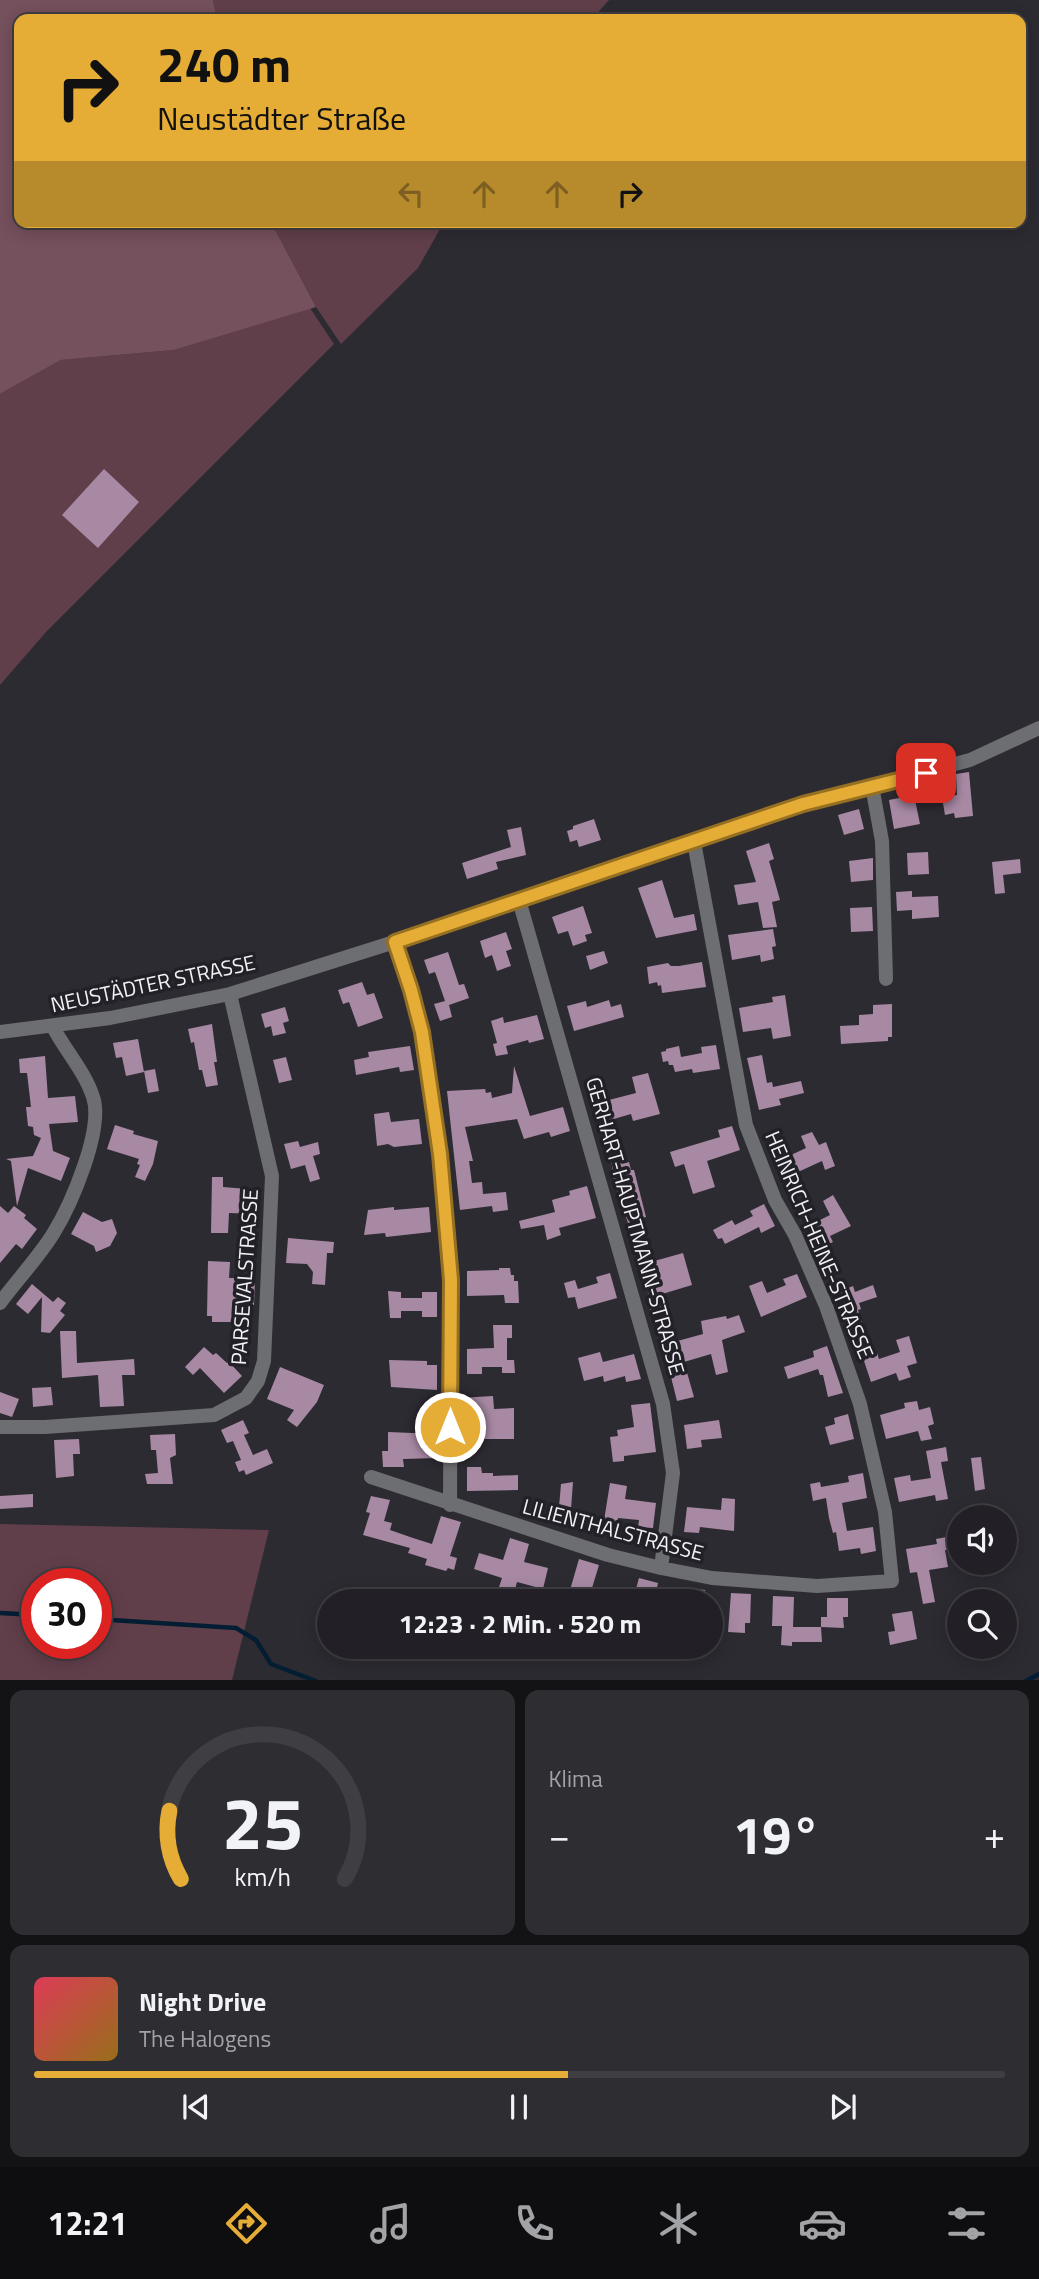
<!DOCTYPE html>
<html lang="de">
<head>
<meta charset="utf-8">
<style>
	body { margin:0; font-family:"Titillium Web",sans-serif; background:#2e2d32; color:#f1f3f6; height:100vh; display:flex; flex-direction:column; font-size:26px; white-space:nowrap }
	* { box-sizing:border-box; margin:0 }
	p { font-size:23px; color:#a2a3a7 }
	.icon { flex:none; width:38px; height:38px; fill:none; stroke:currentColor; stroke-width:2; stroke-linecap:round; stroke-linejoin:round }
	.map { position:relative; height:1680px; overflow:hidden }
	.details { display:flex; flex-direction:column; gap:10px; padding:10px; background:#131215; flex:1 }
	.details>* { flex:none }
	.banner { position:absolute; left:14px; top:14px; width:1012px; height:214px; border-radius:14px; box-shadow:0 4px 18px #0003,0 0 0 2px #3f3e43; background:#e5ad36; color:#111; overflow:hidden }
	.controls { position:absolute; left:947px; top:1505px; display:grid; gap:14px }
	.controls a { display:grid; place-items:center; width:70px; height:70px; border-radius:50%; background:#222026; box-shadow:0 4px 18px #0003,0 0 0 2px #3f3e43; font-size:35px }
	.speed { position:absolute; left:21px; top:1568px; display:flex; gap:14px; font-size:35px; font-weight:700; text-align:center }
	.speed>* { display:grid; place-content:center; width:91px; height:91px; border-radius:50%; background:#222026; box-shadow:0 4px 18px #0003,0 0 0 2px #3f3e43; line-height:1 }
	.speed .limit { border:10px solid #d22; background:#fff; color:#111 }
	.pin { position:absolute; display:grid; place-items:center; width:60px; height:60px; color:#fff; margin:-30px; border-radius:14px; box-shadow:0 4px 10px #0006 }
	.me { position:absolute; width:77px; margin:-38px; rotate:0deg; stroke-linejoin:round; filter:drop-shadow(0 0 5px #0008) }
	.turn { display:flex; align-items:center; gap:24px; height:147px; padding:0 28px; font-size:32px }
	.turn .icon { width:91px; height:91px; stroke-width:2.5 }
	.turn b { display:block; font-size:49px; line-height:60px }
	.lanes { display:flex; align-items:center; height:66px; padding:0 28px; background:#0003; justify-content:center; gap:35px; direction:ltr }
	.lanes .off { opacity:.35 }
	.big { font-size:52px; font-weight:700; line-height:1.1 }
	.details .tile { flex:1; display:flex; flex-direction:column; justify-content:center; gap:10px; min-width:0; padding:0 24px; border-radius:14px; background:#2e2d32 }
	.details .dial { align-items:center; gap:0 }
	.dial svg { height:182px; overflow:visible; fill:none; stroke:#3f3e43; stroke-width:7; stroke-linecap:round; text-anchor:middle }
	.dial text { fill:#f1f3f6; stroke:none }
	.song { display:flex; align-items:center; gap:21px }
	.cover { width:84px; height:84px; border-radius:10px; background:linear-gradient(135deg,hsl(350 70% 55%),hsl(40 70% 35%)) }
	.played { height:7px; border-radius:4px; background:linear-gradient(90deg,#e5ad36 55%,#3f3e43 55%) }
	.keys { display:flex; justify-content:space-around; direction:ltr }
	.heat { display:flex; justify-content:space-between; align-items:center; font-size:38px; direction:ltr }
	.details .tiles { flex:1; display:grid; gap:10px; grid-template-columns:1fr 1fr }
	.tile:last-child { grid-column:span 2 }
	.trip { position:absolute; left:317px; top:1589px; width:406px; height:70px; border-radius:35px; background:#222026; box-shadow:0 4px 18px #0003,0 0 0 2px #3f3e43; font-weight:700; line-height:70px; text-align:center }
	.dock { display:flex; height:112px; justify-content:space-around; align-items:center; background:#0e0d0f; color:#a2a3a7 }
	.dock .icon { width:49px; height:49px }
	.dock .active { color:#e5ad36 }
	.dock b { font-size:32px; color:#f1f3f6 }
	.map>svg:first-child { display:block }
	.green { fill:#613f4a; fill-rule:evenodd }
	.forest { fill:#75505d }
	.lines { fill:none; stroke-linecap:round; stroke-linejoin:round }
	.stream { stroke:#031e33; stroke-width:4.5 }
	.building { fill:#a789a4 }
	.minor { stroke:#6d6e71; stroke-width:14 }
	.route-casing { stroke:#957023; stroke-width:18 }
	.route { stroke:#e5ad36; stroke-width:12 }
	.labels { text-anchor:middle; stroke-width:7; stroke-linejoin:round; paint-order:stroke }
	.street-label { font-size:21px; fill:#f2f1f5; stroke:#232128 }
</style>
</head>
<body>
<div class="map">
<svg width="1039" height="1681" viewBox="0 0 1039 1681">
	<rect width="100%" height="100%" fill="#2d2b32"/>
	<path class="green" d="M213,0H609L592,19H217Z
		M271,222H444L418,268L341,344L316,307Z
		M310,308L334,344L46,632L0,685V394L61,360L174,350Z
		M0,1524L269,1530L232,1680H0ZM37,1584H96V1643H37Z"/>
	<path class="forest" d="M0,0H213L217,19H19V222H271L316,307L174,350L61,360L0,394Z"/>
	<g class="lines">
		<path class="stream" d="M0,1613L37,1615
			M96,1619L236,1628L256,1640L271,1664L316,1681
			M1026,1681L1039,1674"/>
	</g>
	<path class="building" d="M104,469L139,502L98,548L62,515Z
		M969,772L973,816L955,818L954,813L945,815L942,797L957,795L956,774Z
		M914,795L920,824L894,829L889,800Z
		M859,809L864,829L844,835L838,815Z
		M594,819L601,840L579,847L577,840L570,842L567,831L573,829V826Z
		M521,827L526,855L496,862L498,869L467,879L462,863L511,847L507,830Z
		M769,843L774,859L769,861L780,900L772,902L777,927L763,928L758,902L738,905L734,885L756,882L746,851Z
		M928,852L929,874L908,875L907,853Z
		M873,858V880L851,882L849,861Z
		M1020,859L1021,873L1003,875L1005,893L995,894L992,862Z
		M662,880L674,918L694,914L697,930L656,938L638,888Z
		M912,891V897L938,896L939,917L912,919V910L897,911L896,892Z
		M583,906L592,933L585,935L587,941L573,946L568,931L558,934L552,917Z
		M872,907L873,931L851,932L850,908Z
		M773,929L776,946L772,947L774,959L761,962L760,955L732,960L728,935Z
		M506,932L512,949L506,951L511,966L497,971L492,955L485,958L480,941Z
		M604,951L608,963L590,970L586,956Z
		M448,952L459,985L464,984L469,998L449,1005L452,1017L440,1021L434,1004L445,1001L435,972L429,974L424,960Z
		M702,962L706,987L662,993L661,985L658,986L657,982L649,984L647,967L668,963L671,966H679Z
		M362,982L367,995L374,993L383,1018L358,1027L349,1002L343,1004L338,990Z
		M785,995L791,1036L773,1039L771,1028L743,1032L739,1008L773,1002L772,997Z
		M609,1000L611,1007L621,1004L624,1017L574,1031L567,1006L586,1001L587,1007Z
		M892,1004V1037H888V1041L841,1044L840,1026L859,1025V1015L873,1014V1005Z
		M285,1007L289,1021L283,1023L286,1033L273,1036L271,1026L265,1028L261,1014Z
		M537,1015L544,1039L529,1043L528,1040L506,1046L508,1054L496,1056L493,1044L497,1043L491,1021L503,1017L504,1023Z
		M212,1024L217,1062H214L218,1085L206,1087L202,1070H199L194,1042L191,1043L188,1029Z
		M138,1039L144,1072L126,1076L122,1057L116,1058L113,1043Z
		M716,1045L720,1069L693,1073L692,1069L675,1072L673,1065H669L668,1061L663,1062L661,1052L666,1051V1049L679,1046L681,1057L702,1053L701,1047Z
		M410,1046L414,1070L400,1072L399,1067L356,1075L354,1060L369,1057L368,1052Z
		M762,1055L767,1083L772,1082L773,1087L801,1081L804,1093L779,1099L781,1105L759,1110L747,1058Z
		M45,1056L48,1098L75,1096L78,1122L49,1124L53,1151L70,1158L61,1181L28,1168L17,1206L11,1161L6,1159L33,1156L41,1138L34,1135L33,1127L28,1126L26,1107H31L27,1073H20L19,1059Z
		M286,1057L292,1080L279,1083L273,1060Z
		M514,1066L530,1116L563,1107L570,1131L551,1137L549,1132L524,1139L517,1119L465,1127L473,1161H469L472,1183L482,1182L483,1194L506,1192L508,1210L493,1212L492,1206L460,1210L447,1091L485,1089L486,1093L491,1092L492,1098L512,1093Z
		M155,1069L159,1091L148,1093L144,1071Z
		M648,1073L660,1114L633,1121L631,1114L600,1123L593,1099L607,1095L609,1100L636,1093L632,1077Z
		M389,1112L391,1122L419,1119L422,1144L394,1147L388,1144L377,1146L374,1114Z
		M115,1125L134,1131L133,1134L158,1141L153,1164L145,1181L135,1177L140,1165L137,1164L139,1159L107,1149Z
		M732,1126L740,1150L707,1161L715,1187L693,1194L684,1164L675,1167L670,1152L720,1137L718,1130Z
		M812,1132L819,1145L826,1142L835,1166L825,1170L822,1161L798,1172L801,1178L787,1184L776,1162L806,1148L801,1136Z
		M298,1141L300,1147L318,1142L320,1154L313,1156L320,1179L310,1182L305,1165L291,1169L284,1144Z
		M625,1158L626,1163L629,1162L631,1170H634L646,1217L628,1223L612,1174L613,1171L611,1161Z
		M212,1177H223V1187L259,1190L257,1214L229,1213L228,1233H211Z
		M587,1186L596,1218L559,1228L561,1235L547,1240L544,1225L521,1229L519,1221L555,1212L552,1200L570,1195L569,1191Z
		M833,1195L851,1226L830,1236L833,1242L819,1248L808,1226L830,1215L823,1201Z
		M764,1204L775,1226L761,1233L759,1227L725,1244L722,1238L718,1239L713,1230L732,1220L735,1225L753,1216L750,1211Z
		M0,1206L8,1213L14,1206L26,1215L24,1218L37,1229L22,1249L16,1244L0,1263Z
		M394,1207V1210L429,1207L431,1232L386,1237L385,1233L364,1235L368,1210Z
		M83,1212L102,1222L112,1219L117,1233L110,1246L96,1252L94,1246L71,1234Z
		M288,1238L334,1242L333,1253H327L325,1285L312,1284L313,1272L307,1264L286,1263Z
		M683,1253L692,1285L659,1295L664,1314L652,1317L647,1296L649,1295L640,1265Z
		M208,1261L230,1262L229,1278H255L254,1305L243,1304L242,1322H212V1316H207Z
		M499,1268H510L511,1275H514V1281H518L519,1303H505L504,1295L467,1296V1271L499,1270Z
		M610,1273L617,1298L578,1309L575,1297L568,1298L564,1283L575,1280L578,1289L598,1283L596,1277Z
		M797,1274L807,1297L761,1317L749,1286L762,1281L767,1293L786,1285L783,1279Z
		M32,1284L53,1302L58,1297L66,1303L60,1311L65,1315L50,1333L41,1332L42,1297L28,1314L16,1304Z
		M873,1285L877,1297L859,1303L861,1309L858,1310L873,1355L877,1353L879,1359L900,1352L896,1340L909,1336L917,1363L907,1366L911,1377L899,1381L896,1373L871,1382L860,1349L856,1350L849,1332L854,1331L839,1292L853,1286L855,1292Z
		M388,1291L401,1292V1298H422V1292H437V1317H422V1311H401V1318H390Z
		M739,1315L745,1332L722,1340L728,1372L716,1375L711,1354L684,1362L694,1397L677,1401L663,1345L703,1334L701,1321L726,1316L727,1319Z
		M493,1325H512V1338H507V1360H514L515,1373H502V1367H482V1374H467V1349L494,1348Z
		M60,1331H76L77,1363L134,1359L135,1375H122L124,1406L100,1407L98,1375L62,1378Z
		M827,1346L843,1393L828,1397L823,1375H820L818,1369L788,1379L784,1367L814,1357L813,1351Z
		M204,1347L213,1355L216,1353L227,1363L229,1362L242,1376L224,1393L200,1368L193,1375L185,1367Z
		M600,1352L603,1362L634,1354L641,1379L626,1382L625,1376L604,1382L603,1376L584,1381L578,1358Z
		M389,1360L427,1361V1365H437V1390L391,1387Z
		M280,1367L324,1385L317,1402L297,1427L287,1420L294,1410L267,1399Z
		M51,1387L53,1405L33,1407L32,1388Z
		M0,1392L19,1399L12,1417L0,1413Z
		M493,1396L494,1409L514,1408V1439H467V1408L460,1409V1398Z
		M917,1401L919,1410L930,1407L934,1424L928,1426L932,1439L921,1441L918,1431L886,1439L880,1415L905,1408L904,1403Z
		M650,1403L656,1452L624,1456V1461L613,1462L610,1437L618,1436L617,1430L634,1427L631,1405Z
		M848,1414L854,1439L830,1445L825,1427L835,1424L834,1418Z
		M243,1420L249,1433L244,1435L253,1455L267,1449L273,1463L246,1475L244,1470L239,1472L235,1462L241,1460L233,1441L227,1443L221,1430Z
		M719,1420L722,1438L701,1440L702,1447L687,1449L684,1425Z
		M388,1432L437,1434V1458L403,1459L404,1467H383L382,1451H388Z
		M175,1434L176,1455L170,1458L173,1484H147L145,1474L158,1473L156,1450H151L150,1435Z
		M79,1439L80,1454H73L74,1476L56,1478L54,1440Z
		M946,1447L948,1461L941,1462L948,1499L936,1501L935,1495L899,1502L894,1478L910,1475L911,1481L931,1478L926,1451Z
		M981,1457L985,1489L975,1491L971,1458Z
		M467,1467H481L482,1473H493V1476L518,1475V1490L467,1491Z
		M863,1473L867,1498L842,1503L847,1531L873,1527L876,1551L861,1554L860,1548L839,1551L836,1532L833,1533L829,1518L826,1498L813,1501L810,1484L820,1482L821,1487L849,1482L848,1476Z
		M573,1482L571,1509L559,1507L561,1484Z
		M610,1483L627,1486L625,1499L656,1503L653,1528L638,1527L639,1520L618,1518L617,1529L603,1527Z
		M33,1494V1507L0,1509V1496Z
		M371,1496L390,1500L384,1521L392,1523L390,1530L413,1538L432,1544L441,1516L461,1522L450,1556L457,1558L454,1570L448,1568L446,1571L425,1565L427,1559L408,1553L410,1548L363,1535L370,1513L366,1512Z
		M722,1498L735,1499L734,1531L700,1527L699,1533L684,1532L687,1507L721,1510Z
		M952,1536L954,1549L945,1550L948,1567L929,1570L935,1602L923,1604L917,1572L910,1573L906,1549L937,1544L936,1539Z
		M510,1538L529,1544L524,1562L548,1568L543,1589L517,1582L513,1597L504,1594L505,1589L499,1587L502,1578L474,1569L479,1553L503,1560Z
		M579,1559L599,1565L589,1598L584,1597L583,1601L568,1597Z
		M639,1578L658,1583L654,1601H637L638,1597L634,1596Z
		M684,1587L705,1590L704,1601H683Z
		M731,1593L751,1594L750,1623H745V1633L728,1632Z
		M773,1596L794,1597L793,1627H821L822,1642H792V1646L781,1645L782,1626H772Z
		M827,1598H848V1617H843L844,1628L821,1627V1617H827Z
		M912,1611L917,1639L890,1645L888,1632L895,1631L892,1614Z"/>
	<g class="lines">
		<path class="minor" d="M872,786L882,841L886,979
			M519,900L663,1404L673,1473L661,1568
			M395,942L411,990L428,1064L446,1216L451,1280L450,1505
			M0,1032L110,1018L230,994L426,932L802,805L970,760L1039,728
			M0,1303C17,1280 38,1258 53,1234C71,1205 104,1129 93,1097C85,1072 65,1050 53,1027
			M0,1427H45L214,1415L246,1398L258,1381L264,1361L272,1176L230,994
			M371,1477L608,1555L661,1568L712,1578L817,1586L892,1581L885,1512L860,1404L826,1306L795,1235L775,1200L746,1125L694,842"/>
	</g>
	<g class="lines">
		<g class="route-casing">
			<path id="route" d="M450,1427L451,1280L440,1154L422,1032L411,990L395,942L803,804L926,773"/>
		</g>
		<use href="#route" class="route"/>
	</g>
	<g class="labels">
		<g class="street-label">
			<text transform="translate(153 984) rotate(-12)" y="7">NEUSTÄDTER STRASSE</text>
			<text transform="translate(635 1226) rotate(74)" y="7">GERHART-HAUPTMANN-STRASSE</text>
			<text transform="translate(819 1245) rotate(67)" y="7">HEINRICH-HEINE-STRASSE</text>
			<text transform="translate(245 1277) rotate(-86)" y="7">PARSEVALSTRASSE</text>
			<text transform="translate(613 1530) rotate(15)" y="7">LILIENTHALSTRASSE</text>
		</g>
	</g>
</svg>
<div class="controls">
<a><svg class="icon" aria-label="sound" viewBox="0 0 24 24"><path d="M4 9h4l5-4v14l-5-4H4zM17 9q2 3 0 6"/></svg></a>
<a><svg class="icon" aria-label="search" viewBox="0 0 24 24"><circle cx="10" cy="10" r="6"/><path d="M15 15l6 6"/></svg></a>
</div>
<div class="speed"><div class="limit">30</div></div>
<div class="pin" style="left:926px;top:773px;background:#d93025"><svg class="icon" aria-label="arrive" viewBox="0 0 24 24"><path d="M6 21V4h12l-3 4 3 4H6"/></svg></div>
<svg class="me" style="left:450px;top:1427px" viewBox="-20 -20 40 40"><circle r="17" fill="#e5ad36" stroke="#fff" stroke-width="3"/><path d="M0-11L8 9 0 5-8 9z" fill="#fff"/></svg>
<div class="trip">12:23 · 2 Min. · 520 m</div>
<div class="banner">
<div class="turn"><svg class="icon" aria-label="right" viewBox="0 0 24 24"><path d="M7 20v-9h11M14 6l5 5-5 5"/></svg><div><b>240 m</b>Neustädter Straße</div></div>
<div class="lanes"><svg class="icon off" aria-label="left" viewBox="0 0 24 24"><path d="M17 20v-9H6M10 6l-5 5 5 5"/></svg><svg class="icon off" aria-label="ahead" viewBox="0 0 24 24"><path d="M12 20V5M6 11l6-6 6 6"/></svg><svg class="icon off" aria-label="ahead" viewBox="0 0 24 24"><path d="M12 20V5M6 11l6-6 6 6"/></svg><svg class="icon" aria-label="right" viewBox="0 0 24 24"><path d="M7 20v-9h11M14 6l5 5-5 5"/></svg></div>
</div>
</div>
<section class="details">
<div class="tiles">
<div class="tile dial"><svg viewBox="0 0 100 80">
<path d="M14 69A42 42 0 1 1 86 69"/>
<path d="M14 69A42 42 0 0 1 9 39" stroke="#e5ad36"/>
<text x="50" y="56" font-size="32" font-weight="700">25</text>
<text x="50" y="72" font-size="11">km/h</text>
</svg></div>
<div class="tile"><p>Klima</p>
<div class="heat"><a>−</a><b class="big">19°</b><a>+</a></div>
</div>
<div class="tile">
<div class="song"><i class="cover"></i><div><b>Night Drive</b><p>The Halogens</p></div></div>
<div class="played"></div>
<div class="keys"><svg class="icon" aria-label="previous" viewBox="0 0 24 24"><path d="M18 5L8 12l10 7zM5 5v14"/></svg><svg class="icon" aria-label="pause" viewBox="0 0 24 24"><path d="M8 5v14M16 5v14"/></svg><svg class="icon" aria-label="next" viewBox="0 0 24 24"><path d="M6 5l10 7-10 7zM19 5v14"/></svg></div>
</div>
</div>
</section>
<nav class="dock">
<b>12:21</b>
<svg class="icon active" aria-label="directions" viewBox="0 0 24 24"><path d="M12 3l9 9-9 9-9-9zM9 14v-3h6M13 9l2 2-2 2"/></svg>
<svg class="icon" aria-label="music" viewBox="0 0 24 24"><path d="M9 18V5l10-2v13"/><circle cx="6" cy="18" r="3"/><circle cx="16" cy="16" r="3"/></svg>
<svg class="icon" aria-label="phone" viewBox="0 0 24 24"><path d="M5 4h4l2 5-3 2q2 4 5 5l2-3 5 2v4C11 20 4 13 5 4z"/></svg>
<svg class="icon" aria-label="climate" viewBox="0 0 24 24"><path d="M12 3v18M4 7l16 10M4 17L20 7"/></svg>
<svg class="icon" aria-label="car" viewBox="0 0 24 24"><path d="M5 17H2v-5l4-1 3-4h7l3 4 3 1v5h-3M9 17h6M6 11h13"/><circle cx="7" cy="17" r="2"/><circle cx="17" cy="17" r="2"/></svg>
<svg class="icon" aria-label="filters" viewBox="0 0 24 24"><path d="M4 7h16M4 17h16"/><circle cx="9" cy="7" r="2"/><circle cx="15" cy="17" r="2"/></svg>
</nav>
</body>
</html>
